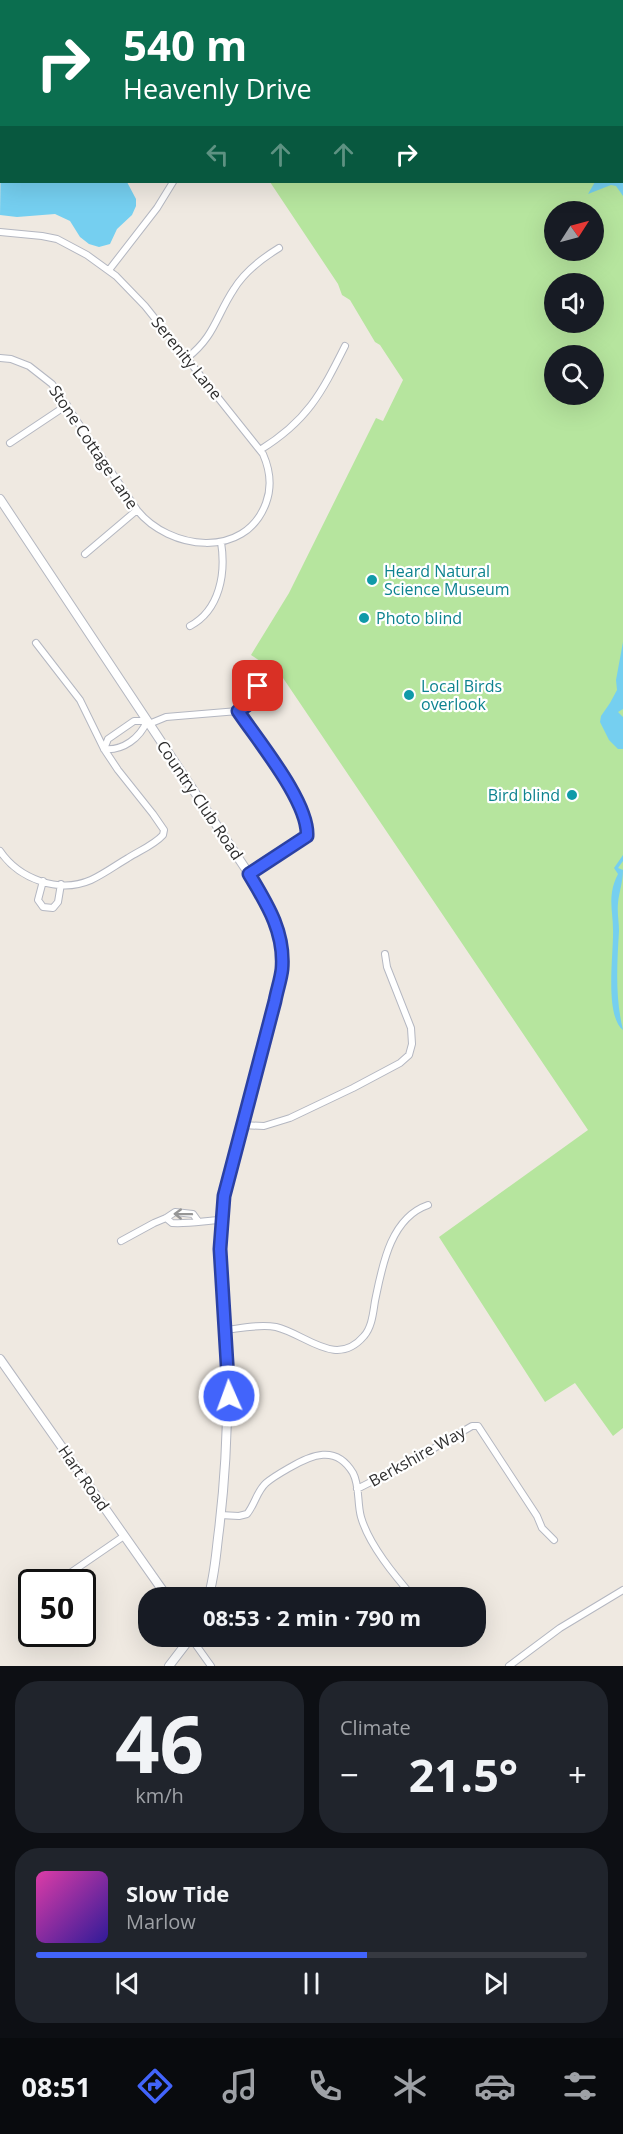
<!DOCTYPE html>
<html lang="en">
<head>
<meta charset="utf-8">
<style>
	body { margin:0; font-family:"Open Sans",sans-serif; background:#20242c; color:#f1f3f6; height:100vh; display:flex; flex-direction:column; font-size:22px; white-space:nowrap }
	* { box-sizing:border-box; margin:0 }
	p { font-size:20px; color:#9ea1a6 }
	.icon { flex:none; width:33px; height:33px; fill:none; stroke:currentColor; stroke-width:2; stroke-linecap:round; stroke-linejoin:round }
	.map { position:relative; height:1666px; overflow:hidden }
	.details { display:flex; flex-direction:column; gap:15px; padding:15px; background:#0d0f14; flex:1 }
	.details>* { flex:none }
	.hud { position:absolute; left:0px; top:0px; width:624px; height:183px; box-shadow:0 6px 24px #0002; background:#0b6e4f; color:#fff; overflow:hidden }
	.needle { width:39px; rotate:54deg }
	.buttons { position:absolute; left:544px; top:201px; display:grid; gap:12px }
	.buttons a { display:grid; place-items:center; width:60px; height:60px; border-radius:50%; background:#171b24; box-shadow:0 6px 24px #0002; font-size:30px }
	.speed { position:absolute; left:18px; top:1569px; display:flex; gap:12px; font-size:30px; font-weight:700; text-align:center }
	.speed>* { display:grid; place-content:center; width:78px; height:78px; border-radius:50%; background:#171b24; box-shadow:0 6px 24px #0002; line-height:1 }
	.speed .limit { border:3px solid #111; border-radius:9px; background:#fff; color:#111 }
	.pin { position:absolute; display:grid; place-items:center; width:51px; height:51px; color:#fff; margin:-26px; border-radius:12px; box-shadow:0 3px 9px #0006 }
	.me { position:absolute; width:66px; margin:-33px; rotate:358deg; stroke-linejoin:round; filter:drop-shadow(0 0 4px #0008) }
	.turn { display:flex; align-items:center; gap:21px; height:126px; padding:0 24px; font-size:27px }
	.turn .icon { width:78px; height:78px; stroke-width:2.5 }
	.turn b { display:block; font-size:42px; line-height:51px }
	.lanes { display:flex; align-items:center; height:57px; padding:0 24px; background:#0003; justify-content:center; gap:30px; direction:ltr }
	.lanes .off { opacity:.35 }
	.big { font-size:45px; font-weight:700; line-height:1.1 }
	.details .widget { flex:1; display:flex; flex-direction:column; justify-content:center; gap:9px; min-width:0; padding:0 21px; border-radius:24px; background:#20242c }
	.details .dial { align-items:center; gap:0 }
	.dial b { font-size:78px; line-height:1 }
	.song { display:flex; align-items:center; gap:18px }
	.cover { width:72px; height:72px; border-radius:9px; background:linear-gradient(135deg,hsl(320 70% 55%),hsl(250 70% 35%)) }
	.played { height:6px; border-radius:3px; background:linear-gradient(90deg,#4264fb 60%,#363941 60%) }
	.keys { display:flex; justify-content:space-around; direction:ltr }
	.heat { display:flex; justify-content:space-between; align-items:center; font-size:33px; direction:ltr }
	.details .tiles { flex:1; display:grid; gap:15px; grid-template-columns:1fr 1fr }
	.widget:last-child { grid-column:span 2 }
	.trip { position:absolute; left:138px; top:1587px; width:348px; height:60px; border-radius:24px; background:#171b24; box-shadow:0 6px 24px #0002; font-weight:700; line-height:60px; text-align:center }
	.tab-bar { display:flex; height:96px; justify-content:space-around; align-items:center; background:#090b0e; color:#9ea1a6 }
	.tab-bar .icon { width:42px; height:42px }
	.tab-bar .active { color:#4264fb }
	.tab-bar b { font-size:27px; color:#f1f3f6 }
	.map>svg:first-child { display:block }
	.green { fill:#b6e59e; fill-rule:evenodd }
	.water { fill:#75cff0 }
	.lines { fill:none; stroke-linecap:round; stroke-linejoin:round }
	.minor-casing { stroke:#b4b7c1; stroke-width:8 }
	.tertiary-casing { stroke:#b4b7c1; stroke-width:10 }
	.secondary-casing { stroke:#b4b7c1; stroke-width:10 }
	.minor { stroke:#fff; stroke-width:6 }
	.tertiary { stroke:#fff; stroke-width:8 }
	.secondary { stroke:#fff; stroke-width:8 }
	.oneway { stroke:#969696 }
	.route-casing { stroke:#2b41a3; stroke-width:15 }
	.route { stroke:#4264fb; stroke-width:10 }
	.culture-dot { fill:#0f9aa8; stroke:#fff; stroke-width:2 }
	.labels { text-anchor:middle; stroke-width:4.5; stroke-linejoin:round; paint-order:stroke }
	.street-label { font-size:16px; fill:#2e2e2e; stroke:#fff }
	.culture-label { font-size:16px; fill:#0d838f; stroke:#fff; text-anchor:start }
</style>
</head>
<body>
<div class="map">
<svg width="623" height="1666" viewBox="0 0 623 1666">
	<rect width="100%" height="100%" fill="#efe9e1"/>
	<path class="green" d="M150,0H623V1428L613,1436L575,1383L545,1402L439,1237L588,1130L281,675L251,655L289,593L376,418L383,421L403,380L380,345L375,342L350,300L342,295L338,284L270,182H622V2ZM555,212H594V250H555ZM555,284H594V322H555ZM555,356H594V394H555Z"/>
	<path class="water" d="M1,146L2,182H127L136,199V206L132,215L117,229L110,244L99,247L89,244L80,237L70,221L55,214L17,217L0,215Z
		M623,149V196L616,186L611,185L588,194L595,182H622Z
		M623,642V709L618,712L623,717V749H618L609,740L600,722L601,716L610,703L617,690L616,680Z
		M623,855V861L618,868L623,870C623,882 619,892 618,903C617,912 619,922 619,931C617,965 615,997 623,1030C604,1015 614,952 613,929C613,917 610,904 612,892C613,885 615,880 618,874L614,868Z"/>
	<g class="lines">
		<g class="minor-casing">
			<path id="minor" d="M0,80L2,79
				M0,232L42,236L57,239L87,255L116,276L145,306L263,454C270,470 272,487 266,503C245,560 169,550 137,510L52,384L29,366L11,359L0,358
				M109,270L157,208L173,182
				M187,358C215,336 216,316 234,289C245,271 261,259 279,248
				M10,443L67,405
				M260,450C307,421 321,394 345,346
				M85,554L137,510
				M190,626C220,610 226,573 221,542
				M238,711C258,740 309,803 307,836L249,874
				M134,721H147C140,738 123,751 104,749L108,739Z
				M149,724L166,717L238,711L246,706L269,667
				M0,851C19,879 59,894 91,880C104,874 116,865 128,858C139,851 154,845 163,835L164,830L153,814L118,770L104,749L80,700L36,643
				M43,881L38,900L43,907L53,908L58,902L61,884
				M242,1125L264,1126L290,1118L353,1088L400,1063L409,1055L412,1044L411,1028L387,967L385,954
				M166,1218L172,1223C189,1224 203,1221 220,1220
				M121,1241L154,1223L166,1218L175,1212L193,1214L198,1221
				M226,1330C242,1328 260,1324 276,1327C306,1334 336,1369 364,1336C372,1327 373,1313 375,1301C382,1267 390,1218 428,1205
				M357,1489L414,1460L472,1426H478L537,1516L542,1528L554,1540
				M220,1515L239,1516L247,1514C255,1504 257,1491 266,1483C273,1477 282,1472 289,1468C311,1455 336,1444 353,1473C360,1486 357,1503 361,1517C369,1545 395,1576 414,1598
				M57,1582L124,1536
				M453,1598L457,1592L463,1591
				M191,1638L211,1666
				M509,1666L560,1628L623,1590"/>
		</g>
		<g class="tertiary-casing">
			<path id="tertiary" d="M0,1359L168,1598"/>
		</g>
		<g class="secondary-casing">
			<path id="secondary" d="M0,499L249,874C267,904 285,932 282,969C281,979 277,990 275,1001L224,1196C217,1243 224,1287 226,1333C229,1399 227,1464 219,1530C216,1552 215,1576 208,1598
				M169,1666L192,1636"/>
		</g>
		<use href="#minor" class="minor"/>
		<use href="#tertiary" class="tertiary"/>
		<use href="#secondary" class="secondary"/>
	</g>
	<defs><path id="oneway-shaft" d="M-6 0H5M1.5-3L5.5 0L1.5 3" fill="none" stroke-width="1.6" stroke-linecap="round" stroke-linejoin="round" transform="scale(1.5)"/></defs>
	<use class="oneway" href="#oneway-shaft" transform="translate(183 1214) rotate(-179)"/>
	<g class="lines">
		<g class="route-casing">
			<path id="route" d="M229,1396L220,1249L224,1196L275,1001C277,990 281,979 282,969C285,932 267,904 249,874L307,836C309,802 258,741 238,711L246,706L258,686"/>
		</g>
		<use href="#route" class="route"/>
	</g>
	<g class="culture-dot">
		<circle cx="372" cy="580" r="6"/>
		<circle cx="364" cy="618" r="6"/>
		<circle cx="409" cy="695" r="6"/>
		<circle cx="572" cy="795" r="6"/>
	</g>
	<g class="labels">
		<g class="street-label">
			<text transform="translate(187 358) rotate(51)" y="6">Serenity Lane</text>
			<text transform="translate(94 447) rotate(56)" y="6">Stone Cottage Lane</text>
			<text transform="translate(200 800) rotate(56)" y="6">Country Club Road</text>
			<text transform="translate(417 1456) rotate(-29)" y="6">Berkshire Way</text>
			<text transform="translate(84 1478) rotate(55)" y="6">Hart Road</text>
		</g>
		<g class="culture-label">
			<text x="384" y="577">Heard Natural<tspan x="384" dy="18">Science Museum</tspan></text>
			<text x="376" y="624">Photo blind</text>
			<text x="421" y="692">Local Birds<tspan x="421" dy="18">overlook</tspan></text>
			<text x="560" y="801" text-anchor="end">Bird blind</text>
		</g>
	</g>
</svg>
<div class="buttons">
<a><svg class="needle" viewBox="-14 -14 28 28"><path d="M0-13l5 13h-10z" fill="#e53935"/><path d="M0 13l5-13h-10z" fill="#9ea1a6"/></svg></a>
<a><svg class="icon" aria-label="sound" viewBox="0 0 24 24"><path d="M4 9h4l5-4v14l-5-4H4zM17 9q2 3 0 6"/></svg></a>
<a><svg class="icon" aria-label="search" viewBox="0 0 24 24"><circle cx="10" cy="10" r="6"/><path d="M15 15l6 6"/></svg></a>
</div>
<div class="speed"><div class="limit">50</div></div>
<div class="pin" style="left:258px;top:686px;background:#d93025"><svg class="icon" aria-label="arrive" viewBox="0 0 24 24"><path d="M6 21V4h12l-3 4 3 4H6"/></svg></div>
<svg class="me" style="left:229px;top:1396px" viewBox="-20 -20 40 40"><circle r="17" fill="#4264fb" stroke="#fff" stroke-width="3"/><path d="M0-11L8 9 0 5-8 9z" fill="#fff"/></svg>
<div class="trip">08:53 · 2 min · 790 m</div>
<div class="hud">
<div class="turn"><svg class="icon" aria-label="right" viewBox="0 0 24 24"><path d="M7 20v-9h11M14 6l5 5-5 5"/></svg><div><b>540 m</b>Heavenly Drive</div></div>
<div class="lanes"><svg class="icon off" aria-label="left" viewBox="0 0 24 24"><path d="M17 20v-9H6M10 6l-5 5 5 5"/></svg><svg class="icon off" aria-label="ahead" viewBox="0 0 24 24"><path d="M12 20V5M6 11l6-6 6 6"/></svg><svg class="icon off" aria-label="ahead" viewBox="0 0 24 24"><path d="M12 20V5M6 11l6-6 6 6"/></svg><svg class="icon" aria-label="right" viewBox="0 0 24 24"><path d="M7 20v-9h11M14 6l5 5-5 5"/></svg></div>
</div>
</div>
<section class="details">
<div class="tiles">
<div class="widget dial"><b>46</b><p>km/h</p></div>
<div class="widget"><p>Climate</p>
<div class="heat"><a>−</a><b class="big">21.5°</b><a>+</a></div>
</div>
<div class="widget">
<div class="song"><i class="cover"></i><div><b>Slow Tide</b><p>Marlow</p></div></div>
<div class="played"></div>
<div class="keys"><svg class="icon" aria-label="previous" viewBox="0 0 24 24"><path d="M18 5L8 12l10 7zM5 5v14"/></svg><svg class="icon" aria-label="pause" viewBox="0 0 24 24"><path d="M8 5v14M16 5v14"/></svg><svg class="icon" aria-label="next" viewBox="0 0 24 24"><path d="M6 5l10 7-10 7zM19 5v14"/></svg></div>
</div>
</div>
</section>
<nav class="tab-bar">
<b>08:51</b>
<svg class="icon active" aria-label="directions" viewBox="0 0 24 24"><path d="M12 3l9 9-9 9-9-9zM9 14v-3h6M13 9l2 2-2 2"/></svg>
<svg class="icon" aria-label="music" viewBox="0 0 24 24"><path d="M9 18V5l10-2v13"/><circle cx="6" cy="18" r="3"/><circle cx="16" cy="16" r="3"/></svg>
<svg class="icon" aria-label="phone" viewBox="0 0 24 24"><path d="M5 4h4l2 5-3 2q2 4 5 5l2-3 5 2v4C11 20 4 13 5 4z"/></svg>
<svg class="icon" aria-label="climate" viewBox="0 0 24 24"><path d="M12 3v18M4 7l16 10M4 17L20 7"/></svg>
<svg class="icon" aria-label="car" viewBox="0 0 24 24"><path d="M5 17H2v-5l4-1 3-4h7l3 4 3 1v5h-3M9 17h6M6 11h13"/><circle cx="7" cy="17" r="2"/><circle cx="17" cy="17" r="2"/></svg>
<svg class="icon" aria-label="filters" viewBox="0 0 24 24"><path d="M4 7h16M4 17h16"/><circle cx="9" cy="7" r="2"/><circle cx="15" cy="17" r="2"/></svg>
</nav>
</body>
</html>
